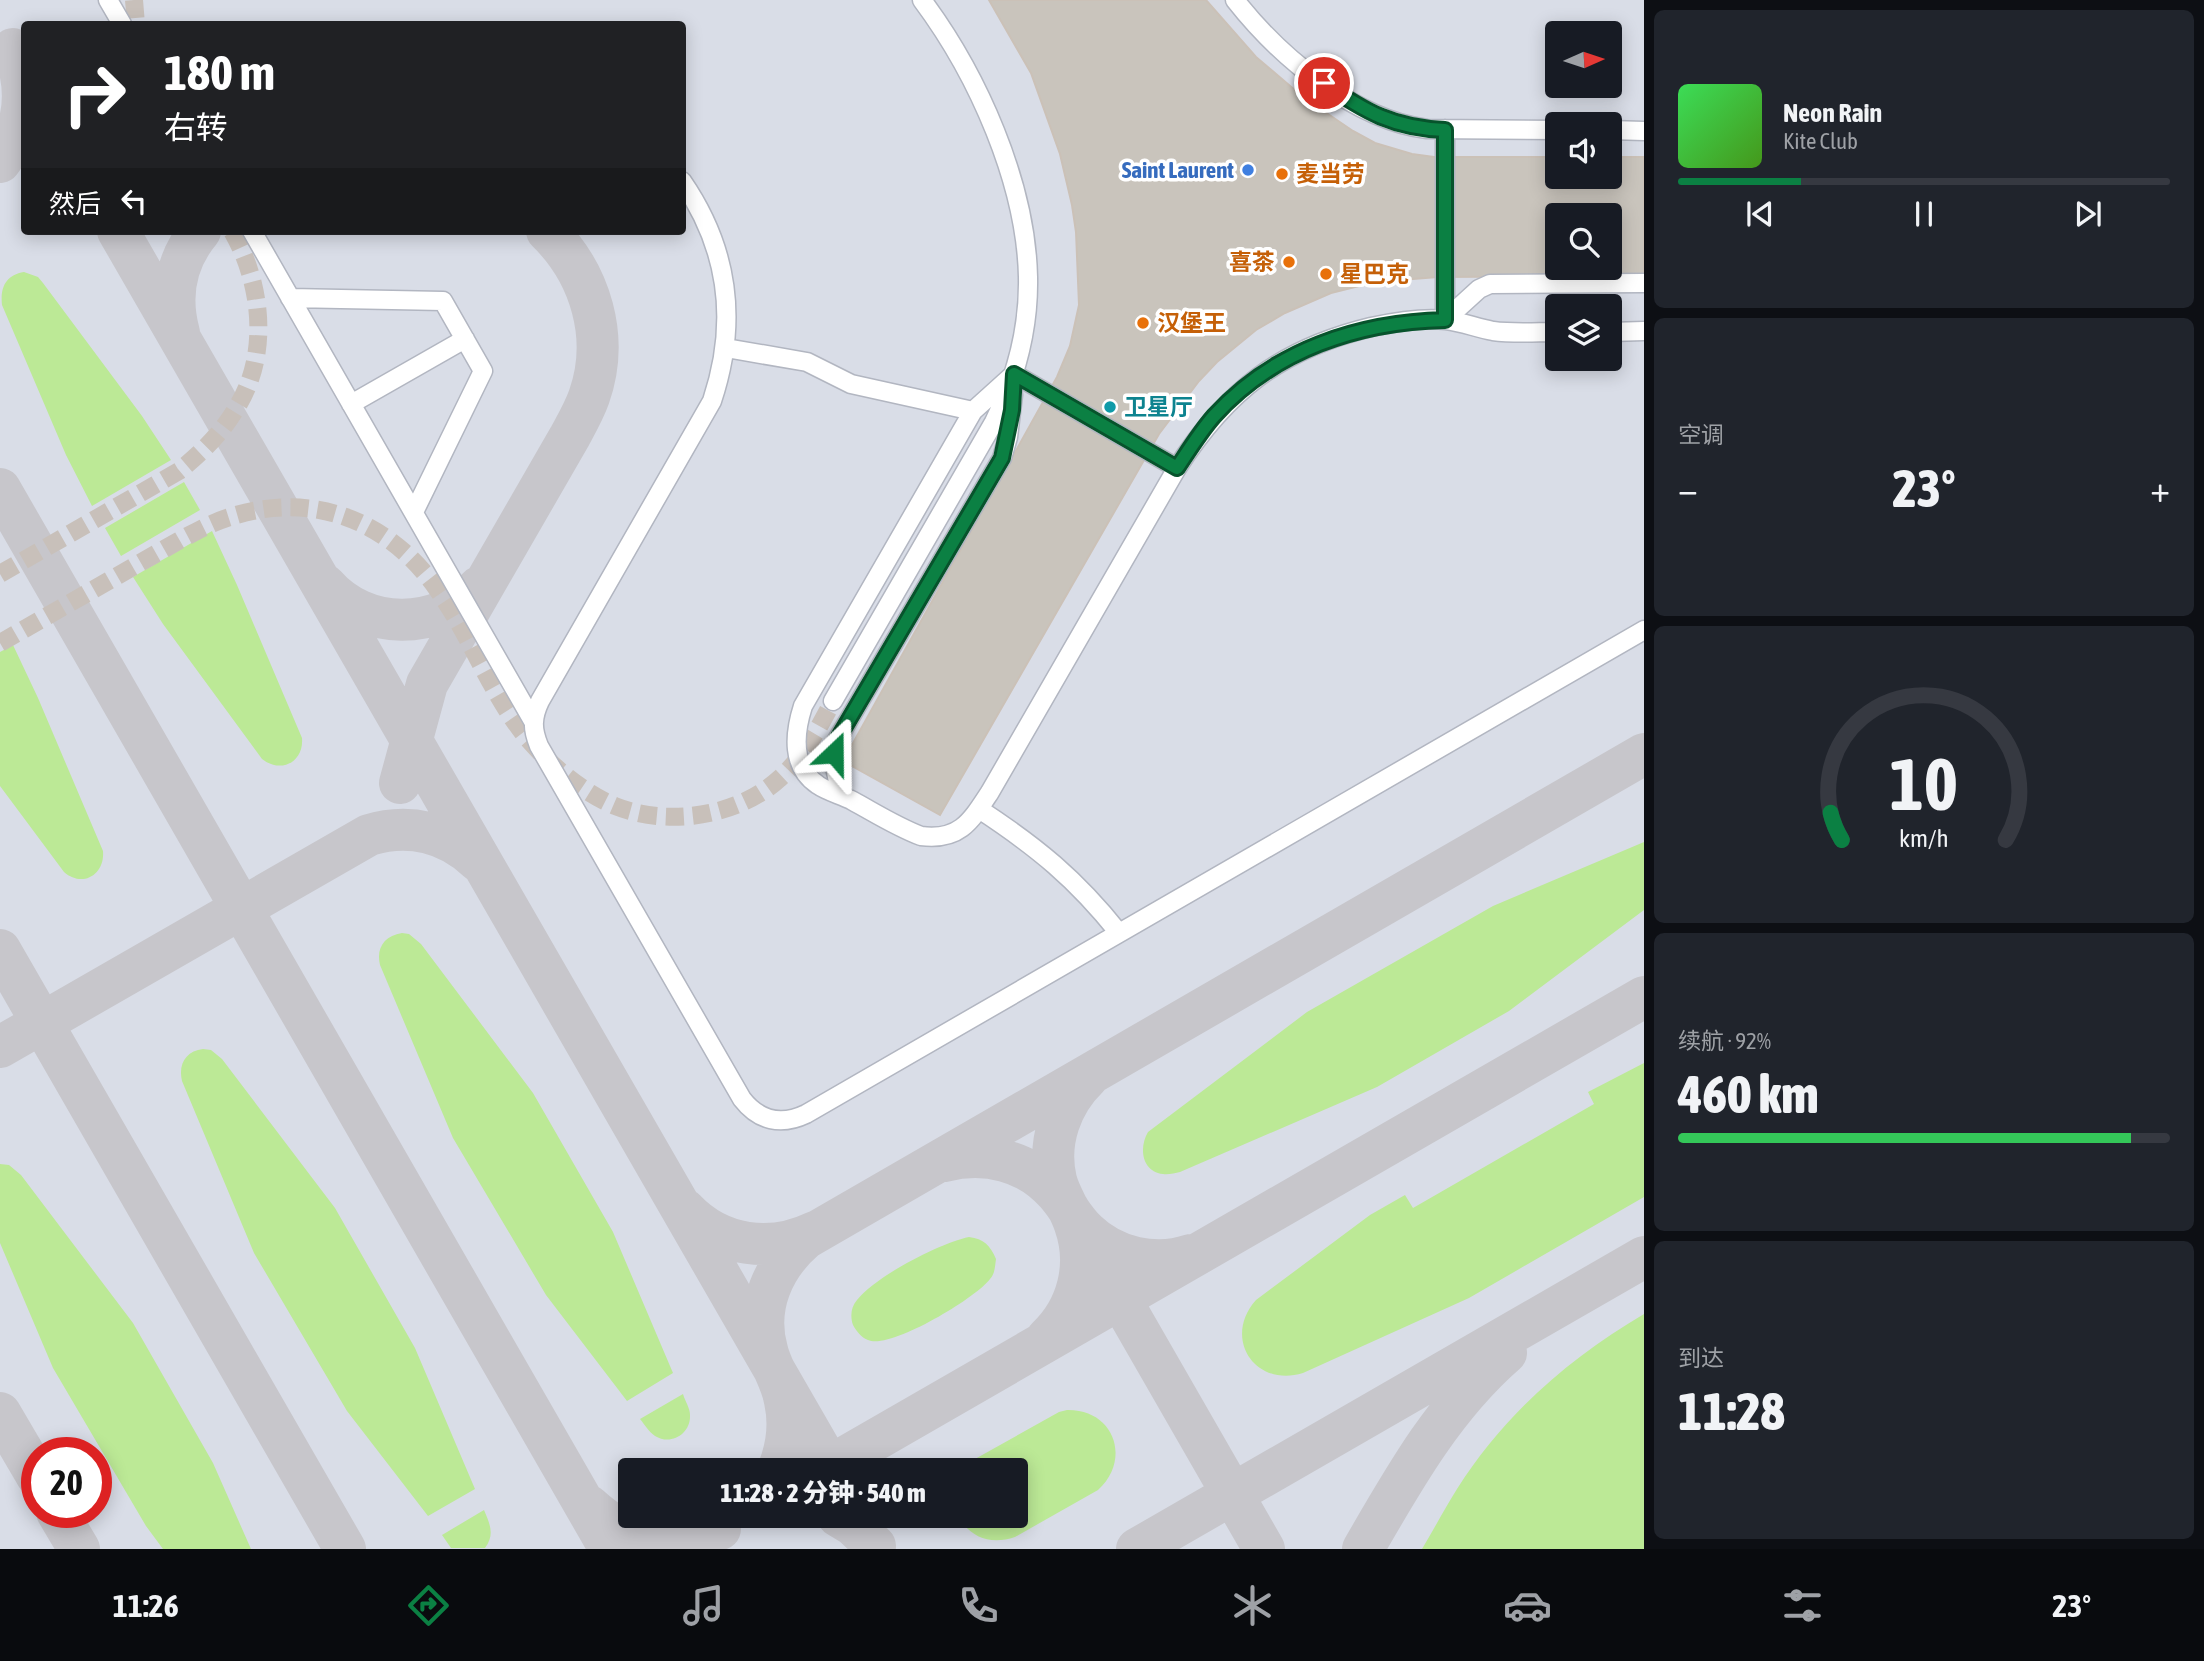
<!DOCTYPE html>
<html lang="zh">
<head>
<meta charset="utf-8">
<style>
	body { margin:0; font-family:"Asap Condensed","Noto Sans SC",sans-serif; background:#20242c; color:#f1f3f6; height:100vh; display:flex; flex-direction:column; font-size:26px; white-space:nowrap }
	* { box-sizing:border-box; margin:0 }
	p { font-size:23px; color:#9ea1a6 }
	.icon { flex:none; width:38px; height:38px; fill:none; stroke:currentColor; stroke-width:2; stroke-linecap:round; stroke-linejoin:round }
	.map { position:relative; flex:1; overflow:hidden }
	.side { display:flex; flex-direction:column; gap:10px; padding:10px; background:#0d0f14; width:560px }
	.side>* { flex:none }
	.guide { position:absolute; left:21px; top:21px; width:665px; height:214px; border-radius:7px; box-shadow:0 4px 18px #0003; background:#202124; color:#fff; overflow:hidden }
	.needle { width:46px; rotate:87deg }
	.tools { position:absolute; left:1545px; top:21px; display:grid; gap:14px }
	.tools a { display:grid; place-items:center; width:77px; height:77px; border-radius:7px; background:#171b24; box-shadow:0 4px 18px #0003; font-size:35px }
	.speed { position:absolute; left:21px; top:1437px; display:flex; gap:14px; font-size:35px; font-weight:700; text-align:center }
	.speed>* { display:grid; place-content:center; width:91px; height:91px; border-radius:50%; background:#171b24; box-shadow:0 4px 18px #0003; line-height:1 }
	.speed .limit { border:10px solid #d22; background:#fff; color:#111 }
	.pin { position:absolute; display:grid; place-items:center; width:60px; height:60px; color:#fff; margin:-30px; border:4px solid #fff; border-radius:50%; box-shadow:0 2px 7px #0007 }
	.me { position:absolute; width:77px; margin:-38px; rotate:23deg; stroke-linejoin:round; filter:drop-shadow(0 0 5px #0008) }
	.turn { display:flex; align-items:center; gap:24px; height:147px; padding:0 28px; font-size:32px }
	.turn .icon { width:91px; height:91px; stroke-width:2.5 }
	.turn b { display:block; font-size:49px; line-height:60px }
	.then { display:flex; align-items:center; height:66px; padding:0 28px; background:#0003; gap:14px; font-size:26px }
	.big { font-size:52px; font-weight:800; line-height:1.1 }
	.side .tile { flex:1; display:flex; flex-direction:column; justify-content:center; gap:10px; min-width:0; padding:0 24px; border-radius:10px; background:#20242c }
	.side .dial { align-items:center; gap:0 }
	.dial svg { height:182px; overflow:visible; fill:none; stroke:#363941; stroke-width:7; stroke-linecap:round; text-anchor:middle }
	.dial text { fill:#f1f3f6; stroke:none }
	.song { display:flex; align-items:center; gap:21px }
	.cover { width:84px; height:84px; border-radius:10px; background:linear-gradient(135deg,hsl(130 70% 55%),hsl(100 70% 35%)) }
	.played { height:7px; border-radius:4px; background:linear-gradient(90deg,#0b8043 25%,#363941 25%) }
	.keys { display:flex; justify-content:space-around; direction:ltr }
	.heat { display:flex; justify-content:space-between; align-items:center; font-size:38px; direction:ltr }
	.charge { height:10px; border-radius:5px; background:linear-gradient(90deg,#34c759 92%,#363941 0) }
	.trip { position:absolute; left:618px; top:1458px; width:410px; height:70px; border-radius:7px; background:#171b24; box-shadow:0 4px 18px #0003; font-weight:800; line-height:70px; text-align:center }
	.tab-bar { display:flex; height:112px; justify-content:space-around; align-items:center; background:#090b0e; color:#9ea1a6 }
	.tab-bar .icon { width:49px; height:49px }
	.tab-bar .active { color:#0b8043 }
	.tab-bar b { font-size:32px; color:#f1f3f6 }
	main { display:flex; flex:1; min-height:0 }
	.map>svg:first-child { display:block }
	.airport { fill:#d9dde7; fill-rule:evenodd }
	.green { fill:#bce996 }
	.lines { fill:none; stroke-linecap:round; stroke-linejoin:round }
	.taxiway { stroke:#c7c6cb; stroke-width:42 }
	.building { fill:#c9c4bc; stroke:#cbc1b7; stroke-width:2; fill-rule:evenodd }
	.minor-tunnel { stroke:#c8c0ba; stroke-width:18; stroke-dasharray:18 9; stroke-linecap:butt }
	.minor-casing { stroke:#b2b6c1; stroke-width:21 }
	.minor { stroke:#fff; stroke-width:18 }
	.route-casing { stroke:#07532c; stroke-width:18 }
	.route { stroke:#0b8043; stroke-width:12 }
	.shop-dot { fill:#3f7fe0; stroke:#fff; stroke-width:2.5 }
	.food-dot { fill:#e8710a; stroke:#fff; stroke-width:2.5 }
	.culture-dot { fill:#0f9aa8; stroke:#fff; stroke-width:2.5 }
	.labels { text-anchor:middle; stroke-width:7; stroke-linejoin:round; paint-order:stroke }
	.shop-label { font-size:23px; font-weight:bold; fill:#366cbe; stroke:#fff; text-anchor:end }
	.food-label { font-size:23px; font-weight:bold; fill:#c56008; stroke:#fff; text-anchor:start }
	.culture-label { font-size:23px; font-weight:bold; fill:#0d838f; stroke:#fff; text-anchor:start }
</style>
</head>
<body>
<main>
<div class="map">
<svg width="1644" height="1549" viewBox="0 0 1644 1549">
	<rect width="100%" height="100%" fill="#efe5de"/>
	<path class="airport" d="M0,0H1644V1549H0ZM24,24H682V231H24ZM1558,33H1610V86H1558ZM1558,124H1610V177H1558ZM1558,215H1610V268H1558ZM1558,306H1610V359H1558ZM37,1452H96V1512H37ZM630,1470H1015V1516H630Z"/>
	<path class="green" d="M24,272L38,277L43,283L142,416L171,460L92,506L66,455L2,305C0,287 6,275 24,272Z
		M184,482L200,510L121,556L105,528Z
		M212,531L237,585L302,738C304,762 281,774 262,759L163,624L133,577Z
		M13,645L38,698L103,851C105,875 82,888 64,872L0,786V652Z
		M1644,842V910L1509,1011L1377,1087L1180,1172C1175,1173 1168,1175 1163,1174C1141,1171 1139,1147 1148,1132L1307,1012L1493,906Z
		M402,933L409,934L421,944L533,1093L613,1232L673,1373L627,1401L546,1295L453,1138L380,965C376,948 384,936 402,933Z
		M203,1049L211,1050L222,1059L335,1208L415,1348L475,1489L428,1516L347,1411L254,1253L182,1081C178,1064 186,1051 203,1049Z
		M1644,1063V1197L1469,1298L1303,1373C1255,1388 1222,1338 1256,1300L1370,1215L1405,1195L1413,1208L1594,1104L1588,1092Z
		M0,1164L9,1165L21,1175L133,1323L213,1463L251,1549H163L146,1526L53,1368L0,1243Z
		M969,1237C984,1239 990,1245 996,1259C995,1266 995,1274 990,1279C976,1298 890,1350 868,1340C862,1338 856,1331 853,1325C850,1316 851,1307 857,1300C876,1276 940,1243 969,1237Z
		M1644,1314V1549H1422C1434,1529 1445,1508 1457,1489C1504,1415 1569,1358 1644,1314Z
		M683,1394C685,1401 690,1408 690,1415C691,1434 671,1446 655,1436C649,1432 645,1425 640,1419Z
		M1067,1410C1114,1409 1132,1459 1098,1490L1015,1537C991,1545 970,1538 958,1516H1015V1470H963L975,1459L1059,1412Z
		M484,1510C490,1524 495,1535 485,1548H451L442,1535Z"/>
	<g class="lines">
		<path class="taxiway" d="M0,162C26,127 29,88 13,49
			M118,231L832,1470
			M179,333C169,296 176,260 200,231
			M0,489L610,1549
			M325,585C365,631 437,631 479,587
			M400,783L427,684L570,436C577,423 584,411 589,397C610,338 591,274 547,231
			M0,950L345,1549
			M0,1047L369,835C409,823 448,832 478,861
			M944,1161C985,1151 1027,1160 1056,1193C1067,1205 1074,1220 1086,1231C1114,1258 1155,1267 1191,1255
			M1068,1208L1264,1549
			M685,1210C720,1247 771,1253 815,1232
			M1047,1338C1078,1309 1089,1265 1075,1225C1070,1209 1060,1196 1056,1180C1047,1142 1061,1103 1088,1077
			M0,1413L37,1476
			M778,1470C787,1448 790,1424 785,1401C782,1382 771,1367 767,1350C755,1307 773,1266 806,1238L1644,754
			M823,1470L1644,997
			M589,1506C629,1543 670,1549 720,1529
			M57,1512L79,1549
			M838,1516L853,1525L875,1546
			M1137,1549L1644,1257
			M1363,1549C1404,1478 1444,1407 1506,1353"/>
	</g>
	<path class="building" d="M989,0H1206L1256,57L1303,97L1353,131L1375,143L1412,154L1434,157H1558V177H1610V157H1644V276L1438,277L1375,282L1331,293L1285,313L1256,330L1217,362L1199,381L1159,434L940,815L843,761L1057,377L1070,346L1079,305L1076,232L1072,205L1060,154L1031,73ZM1558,215H1610V268H1558Z"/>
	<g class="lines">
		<path class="minor-tunnel" d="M134,0L136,24
			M0,574L179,471C202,452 222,433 237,407C270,354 262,283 232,231
			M0,643L180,540C197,531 215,521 233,516C314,491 389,521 437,589C471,636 490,693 527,738C550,765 582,792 615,806C667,827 737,817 779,779C804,757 818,729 833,701"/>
		<g class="minor-casing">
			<path id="minor" d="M108,0L122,24
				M1235,0C1279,56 1354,120 1427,129L1558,130
				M1445,129V320
				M1610,130L1644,131
				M682,181C729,249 738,323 712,401L540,701C532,718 532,729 539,746L742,1099C759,1121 781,1126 806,1114L1644,630
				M252,231L533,721
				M290,298L443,301L483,371L414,512
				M1445,320L1479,289L1490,284L1644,283
				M1610,332L1644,331
				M726,348L807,362L851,384L973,411
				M1014,374L973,411L803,706C794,734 791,767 818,785C828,792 842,795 853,801C875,813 897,827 921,836C960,841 971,821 990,792L1177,468C1227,391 1280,349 1371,327C1394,322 1422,317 1446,320C1462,322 1477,328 1493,331C1514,334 1537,332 1558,332
				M1014,374L1177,468
				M351,404L465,339
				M833,701L994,422C1016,377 1029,327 1028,277C1026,183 978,75 922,0
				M842,795C836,776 832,760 837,740L1002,458L1008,437L1013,395
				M979,809C1037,847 1076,879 1119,933"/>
		</g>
		<use href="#minor" class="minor"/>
	</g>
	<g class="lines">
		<g class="route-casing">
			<path id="route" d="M834,753L837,740L1002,458L1012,410L1014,374L1177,468C1189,450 1200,432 1214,416C1274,350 1358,322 1445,320V130C1394,128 1365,112 1324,83"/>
		</g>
		<use href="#route" class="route"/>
	</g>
	<circle class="shop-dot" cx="1248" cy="170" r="7"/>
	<g class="food-dot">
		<circle cx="1282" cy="174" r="7"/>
		<circle cx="1289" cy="262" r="7"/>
		<circle cx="1326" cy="274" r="7"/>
		<circle cx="1143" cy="323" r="7"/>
	</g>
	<circle class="culture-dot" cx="1110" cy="407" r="7"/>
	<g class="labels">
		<g class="shop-label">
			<text x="1234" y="178">Saint Laurent</text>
		</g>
		<g class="food-label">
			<text x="1296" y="182">麦当劳</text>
			<text x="1275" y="270" text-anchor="end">喜茶</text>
			<text x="1340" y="282">星巴克</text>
			<text x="1157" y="331">汉堡王</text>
		</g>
		<g class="culture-label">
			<text x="1124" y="415">卫星厅</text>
		</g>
	</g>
</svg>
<div class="tools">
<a><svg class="needle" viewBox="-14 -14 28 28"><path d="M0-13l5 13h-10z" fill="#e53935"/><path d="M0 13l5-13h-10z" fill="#9ea1a6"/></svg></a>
<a><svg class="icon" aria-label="sound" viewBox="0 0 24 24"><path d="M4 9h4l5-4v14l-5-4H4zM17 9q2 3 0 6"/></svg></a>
<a><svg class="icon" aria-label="search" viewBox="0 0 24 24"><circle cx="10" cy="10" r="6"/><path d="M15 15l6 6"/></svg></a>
<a><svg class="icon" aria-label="layers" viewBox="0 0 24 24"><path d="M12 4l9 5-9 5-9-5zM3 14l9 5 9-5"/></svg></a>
</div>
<div class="speed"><div class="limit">20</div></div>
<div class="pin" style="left:1324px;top:83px;background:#d93025"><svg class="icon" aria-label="arrive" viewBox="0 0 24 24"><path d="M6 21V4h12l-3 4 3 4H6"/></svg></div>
<svg class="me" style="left:834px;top:753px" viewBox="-20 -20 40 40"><path d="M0-17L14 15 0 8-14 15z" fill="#0b8043" stroke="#fff" stroke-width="4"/></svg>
<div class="trip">11:28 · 2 分钟 · 540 m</div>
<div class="guide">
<div class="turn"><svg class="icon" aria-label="right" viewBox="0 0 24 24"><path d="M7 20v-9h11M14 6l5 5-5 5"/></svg><div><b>180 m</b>右转</div></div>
<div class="then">然后<svg class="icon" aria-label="left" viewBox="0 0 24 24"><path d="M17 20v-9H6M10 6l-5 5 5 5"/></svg></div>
</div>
</div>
<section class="side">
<div class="tile">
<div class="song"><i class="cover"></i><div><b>Neon Rain</b><p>Kite Club</p></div></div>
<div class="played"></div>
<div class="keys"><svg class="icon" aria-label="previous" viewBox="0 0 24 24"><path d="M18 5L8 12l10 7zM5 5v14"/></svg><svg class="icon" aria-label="pause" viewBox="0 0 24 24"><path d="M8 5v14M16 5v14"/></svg><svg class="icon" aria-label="next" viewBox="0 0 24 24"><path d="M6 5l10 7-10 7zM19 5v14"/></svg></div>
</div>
<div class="tile"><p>空调</p>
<div class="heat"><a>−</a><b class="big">23°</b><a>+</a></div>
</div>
<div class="tile dial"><svg viewBox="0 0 100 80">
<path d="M14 69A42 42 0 1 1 86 69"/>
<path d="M14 69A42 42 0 0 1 9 57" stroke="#0b8043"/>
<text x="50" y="56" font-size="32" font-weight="700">10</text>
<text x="50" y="72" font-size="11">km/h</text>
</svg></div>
<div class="tile"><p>续航 · 92%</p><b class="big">460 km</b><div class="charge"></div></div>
<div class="tile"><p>到达</p><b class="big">11:28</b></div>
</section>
</main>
<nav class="tab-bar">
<b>11:26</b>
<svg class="icon active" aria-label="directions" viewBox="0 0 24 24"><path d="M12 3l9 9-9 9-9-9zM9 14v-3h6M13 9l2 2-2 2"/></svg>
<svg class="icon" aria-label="music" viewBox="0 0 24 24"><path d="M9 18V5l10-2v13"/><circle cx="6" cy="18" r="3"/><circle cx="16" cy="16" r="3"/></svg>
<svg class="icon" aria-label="phone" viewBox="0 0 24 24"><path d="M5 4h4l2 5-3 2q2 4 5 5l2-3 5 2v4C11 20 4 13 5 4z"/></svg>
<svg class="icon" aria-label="climate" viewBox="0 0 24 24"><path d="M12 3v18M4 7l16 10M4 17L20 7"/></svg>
<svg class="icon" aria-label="car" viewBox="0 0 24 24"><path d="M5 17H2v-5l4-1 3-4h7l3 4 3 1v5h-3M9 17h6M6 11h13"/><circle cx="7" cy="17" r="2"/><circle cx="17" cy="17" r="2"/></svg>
<svg class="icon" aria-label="filters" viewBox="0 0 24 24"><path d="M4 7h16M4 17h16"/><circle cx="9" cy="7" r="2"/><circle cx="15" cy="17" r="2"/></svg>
<b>23°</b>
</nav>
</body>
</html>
